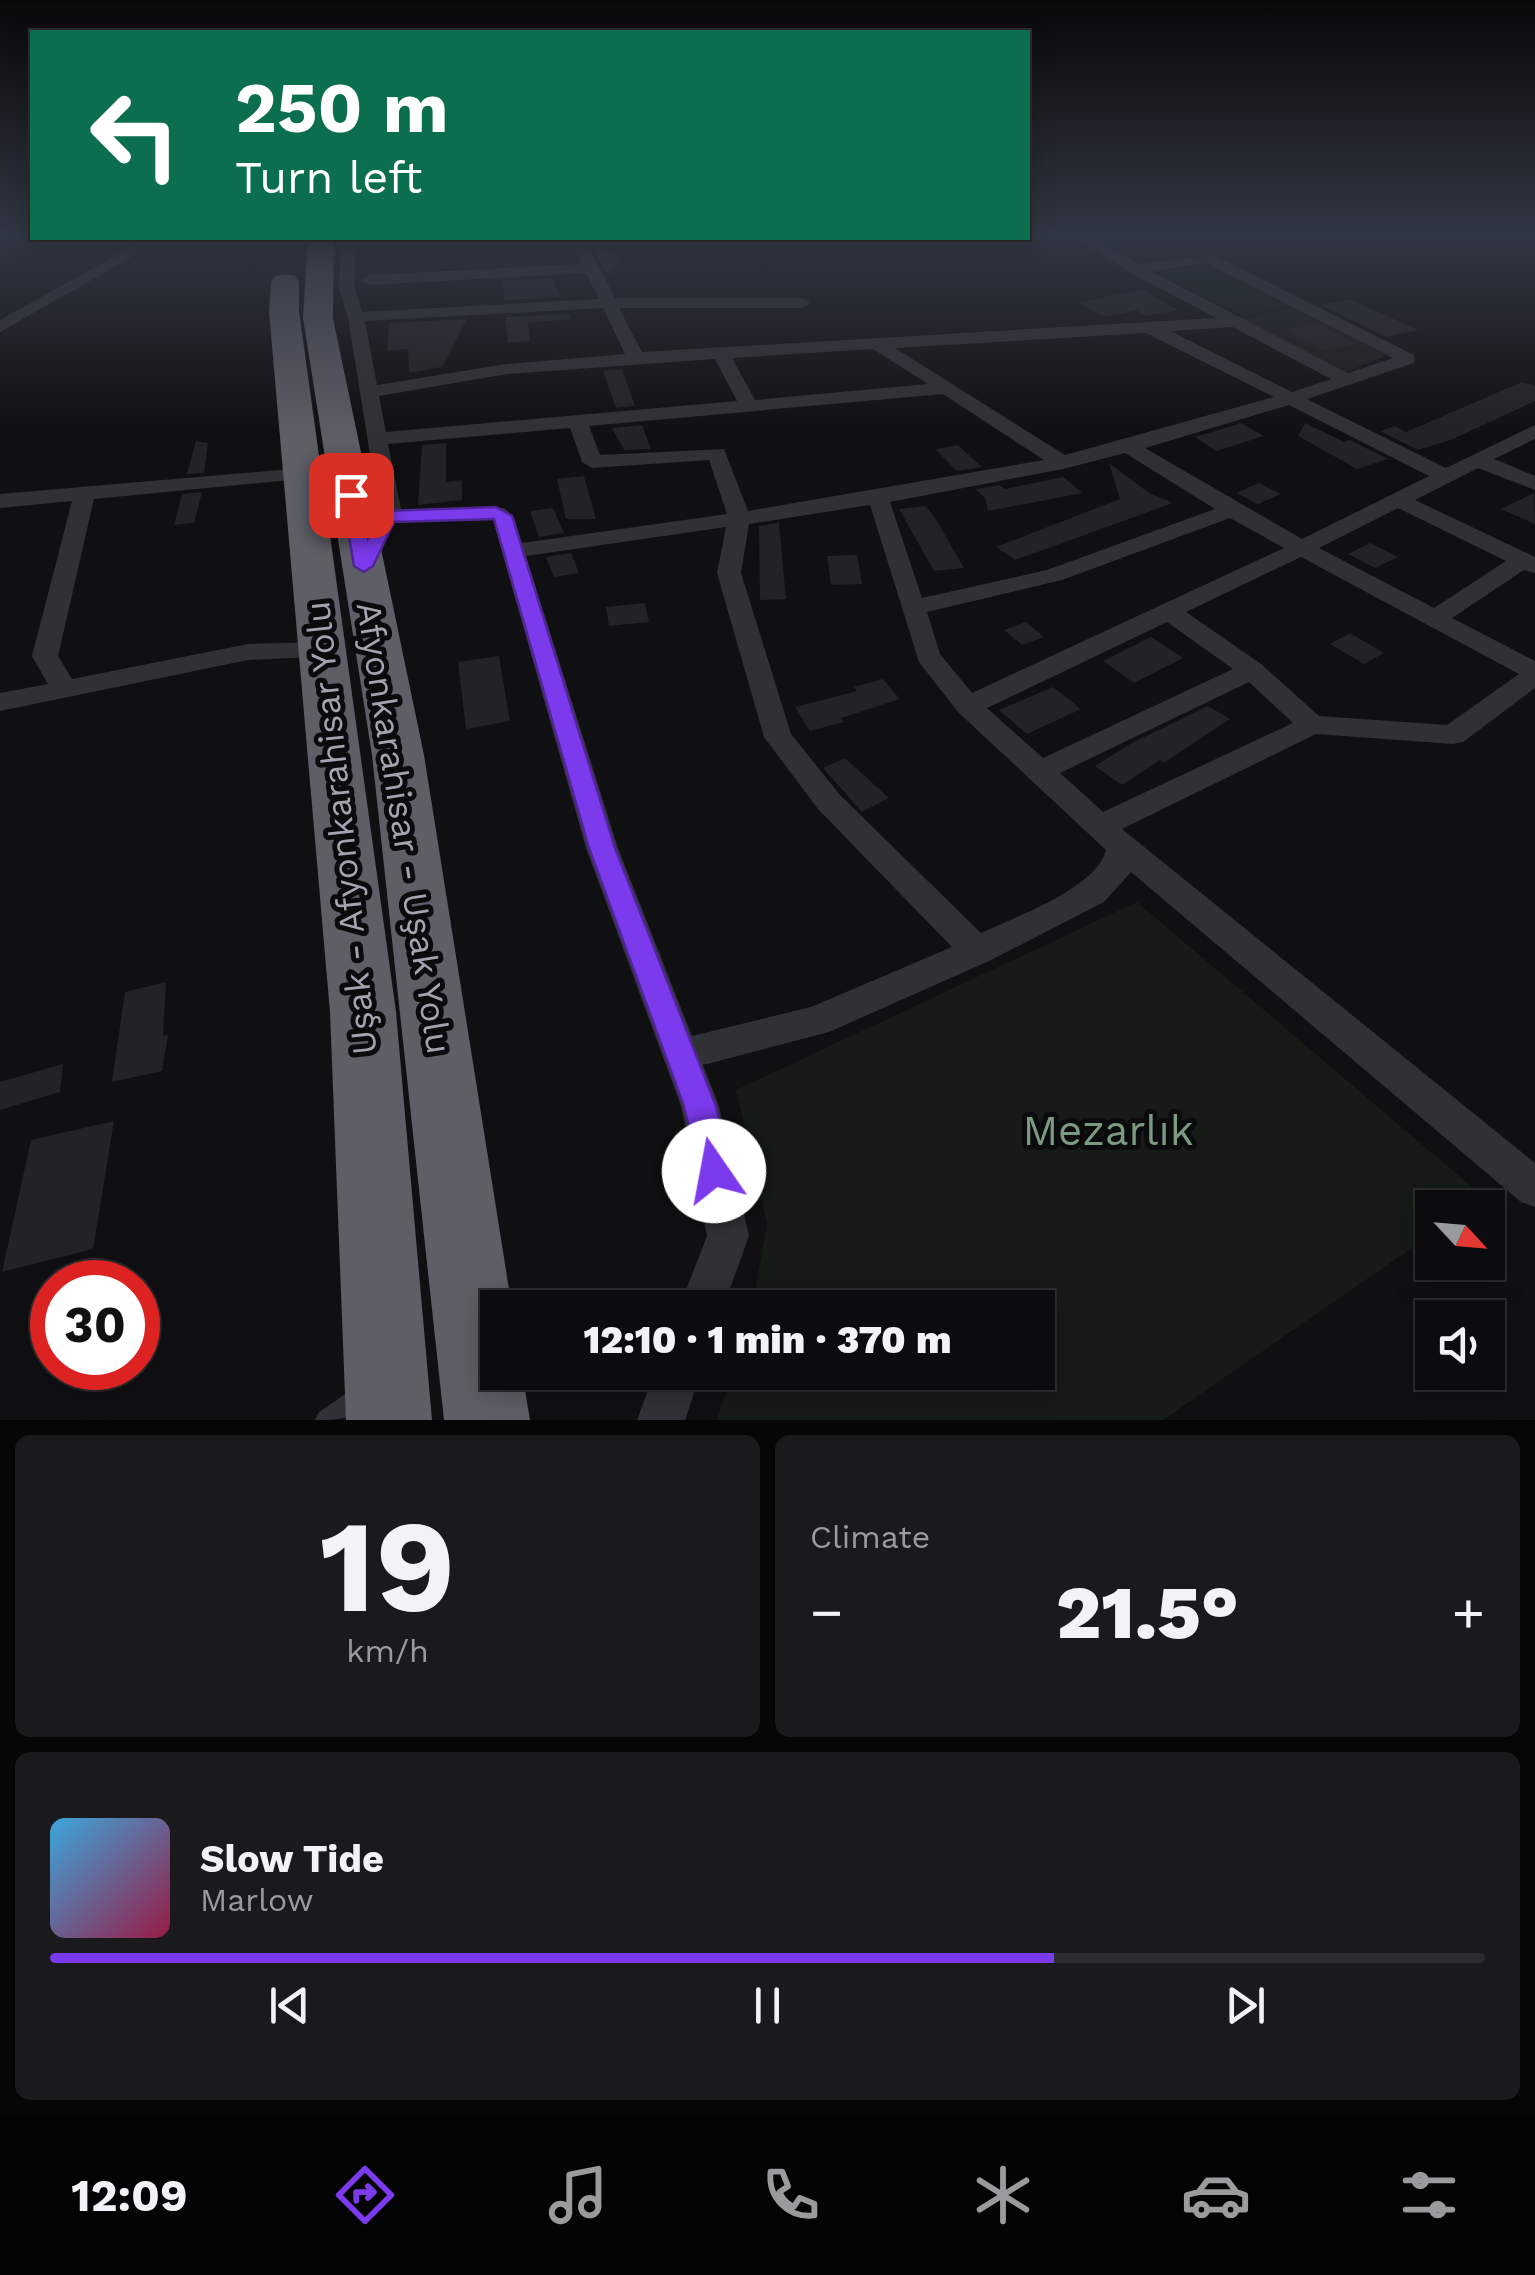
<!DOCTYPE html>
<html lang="en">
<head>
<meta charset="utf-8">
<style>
	body { margin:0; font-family:"Work Sans",sans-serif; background:#1a191b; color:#f1f3f6; height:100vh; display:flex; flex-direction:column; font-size:38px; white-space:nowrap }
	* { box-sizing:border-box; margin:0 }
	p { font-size:32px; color:#9a9b9d }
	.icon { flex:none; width:55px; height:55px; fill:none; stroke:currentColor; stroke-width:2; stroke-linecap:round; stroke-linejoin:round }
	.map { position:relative; height:1420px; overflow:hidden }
	.details { display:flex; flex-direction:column; gap:15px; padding:15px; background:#070607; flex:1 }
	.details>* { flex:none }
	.hud { position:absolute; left:30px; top:30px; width:1000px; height:210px; border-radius:0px; box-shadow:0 5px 25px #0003,0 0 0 2px #2c2b2e; background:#0b6e4f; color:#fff; overflow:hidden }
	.needle { width:65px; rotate:116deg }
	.tools { position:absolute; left:1415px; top:1190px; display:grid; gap:20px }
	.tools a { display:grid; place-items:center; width:90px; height:90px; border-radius:0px; background:#0c0b0d; box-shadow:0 5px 25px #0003,0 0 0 2px #2c2b2e; font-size:50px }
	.speed { position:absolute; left:30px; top:1260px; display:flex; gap:20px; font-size:50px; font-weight:700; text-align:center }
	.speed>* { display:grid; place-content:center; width:130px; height:130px; border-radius:50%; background:#0c0b0d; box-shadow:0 5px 25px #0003,0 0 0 2px #2c2b2e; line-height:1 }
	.speed .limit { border:15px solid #d22; background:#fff; color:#111 }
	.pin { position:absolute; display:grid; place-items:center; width:85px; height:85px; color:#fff; margin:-42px; border-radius:20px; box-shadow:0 5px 15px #0006 }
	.me { position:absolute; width:110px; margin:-55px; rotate:348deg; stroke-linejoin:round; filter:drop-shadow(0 0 8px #0008) }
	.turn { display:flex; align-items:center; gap:35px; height:210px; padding:0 40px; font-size:45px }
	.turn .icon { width:130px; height:130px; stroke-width:2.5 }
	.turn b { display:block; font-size:70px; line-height:85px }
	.big { font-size:75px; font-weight:800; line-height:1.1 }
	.details .tile { flex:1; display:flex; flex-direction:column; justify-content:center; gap:15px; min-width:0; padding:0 35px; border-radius:15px; background:#1a191b }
	.details .dial { align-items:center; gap:0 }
	.dial b { font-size:130px; line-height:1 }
	.song { display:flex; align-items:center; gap:30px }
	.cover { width:120px; height:120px; border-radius:15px; background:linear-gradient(135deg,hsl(200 70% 55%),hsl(340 70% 35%)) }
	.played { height:10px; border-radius:5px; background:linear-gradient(90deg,#7c3aed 70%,#2c2b2e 70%) }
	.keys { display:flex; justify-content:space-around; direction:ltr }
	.heat { display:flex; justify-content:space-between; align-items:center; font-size:55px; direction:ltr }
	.details .tiles { flex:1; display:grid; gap:15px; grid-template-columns:1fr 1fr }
	.tile:last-child { grid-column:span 2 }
	.trip { position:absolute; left:480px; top:1290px; width:575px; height:100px; border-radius:0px; background:#0c0b0d; box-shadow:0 5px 25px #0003,0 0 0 2px #2c2b2e; font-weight:800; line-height:100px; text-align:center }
	.tabs { display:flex; height:160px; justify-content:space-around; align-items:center; background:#050405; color:#9a9b9d }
	.tabs .icon { width:70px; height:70px }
	.tabs .current { color:#7c3aed }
	.tabs b { font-size:45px; color:#f1f3f6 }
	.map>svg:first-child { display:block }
	.built { fill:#1c1c1d }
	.green { fill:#161b18 }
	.building { fill:#232225 }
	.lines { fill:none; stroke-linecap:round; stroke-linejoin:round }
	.lane { fill:#313135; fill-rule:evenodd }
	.street { fill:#313135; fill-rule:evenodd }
	.highway { fill:#5d5e66; fill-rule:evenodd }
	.route { fill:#7c3aed; stroke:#51269a; stroke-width:2.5 }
	.labels { text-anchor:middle; stroke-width:10; stroke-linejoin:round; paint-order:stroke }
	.street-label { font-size:35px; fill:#a2a4b0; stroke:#0b0a0c }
	.near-park-label { font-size:42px; fill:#7a9a81; stroke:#0b0a0c }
</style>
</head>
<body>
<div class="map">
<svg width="1535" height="1420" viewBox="0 0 1535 1420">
	<rect width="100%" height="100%" fill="#100f11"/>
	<path class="built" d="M1299,306L1390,354L1345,373L1239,319Z"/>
	<path class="green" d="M1212,265L1294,306L1244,317L1154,271Z
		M1137,902L1485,1198L1471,1207L1432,1208V1234L1163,1420H716L733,1373L1038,1372V1308L752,1307L767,1224L736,1090Z"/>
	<path class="building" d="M602,238L603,249L624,250L610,273H606L588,239Z
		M553,279L561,297L504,300L503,281Z
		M1142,289L1178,310L1146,316L1136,310L1106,317L1079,303Z
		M1350,299L1380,313L1419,330L1386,337L1321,305Z
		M569,314L571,319L528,323L530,341L508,343L505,317Z
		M467,319L442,367L409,373L408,349L387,351L389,323Z
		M1316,323L1356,344L1324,351L1283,330Z
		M622,369L635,406L616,408L603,371Z
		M1522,382L1535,386V401L1453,439L1418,450L1380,431L1395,426L1406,432Z
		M1241,423L1264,436L1216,451L1195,437Z
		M1305,423L1344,442L1350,440L1388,459L1357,469L1298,436Z
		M642,425L651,449L624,450L612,428Z
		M196,441L208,443L204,473L187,474Z
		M446,443V482L462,480V500L418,505L422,445Z
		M958,445L982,467L957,471L935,449Z
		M1109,463L1149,493L1173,503L1015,560L996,547L1120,499Z
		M584,476L596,519H566L557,479Z
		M1063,477L1083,493L988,511L985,498L976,489L1000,485L1005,489Z
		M1259,483L1281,494L1258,504L1236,493Z
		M202,492L194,523L174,525L182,494Z
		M1534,493L1535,524L1501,509Z
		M926,506L938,523L964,568L934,571L899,509Z
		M553,508L564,533L539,537L530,511Z
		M779,523L786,599L760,600L759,526Z
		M1370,543L1398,557L1375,568L1348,554Z
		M571,553L579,573L554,577L546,557Z
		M857,555L862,584L831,585L827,556Z
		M645,603L649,622L609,626L606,607Z
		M1026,622L1044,637L1022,645L1004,630Z
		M1350,633L1384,653L1364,664L1330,644Z
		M1151,637L1183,658L1134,683L1103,661Z
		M499,656L510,721L466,729L458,662Z
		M883,679L900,699L841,718L844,722L810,731L795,707L857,691L854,687Z
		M1053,687L1081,709L1027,734L999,710Z
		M1208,706L1230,719L1164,763L1160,760L1122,785L1095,766L1130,744Z
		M845,758L889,798L862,812L823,768Z
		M166,982L163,1036L168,1035L162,1071L112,1082L125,992Z
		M63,1064L60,1092L0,1110V1082Z
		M114,1121L93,1249L2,1272L31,1140Z"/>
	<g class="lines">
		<path class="lane" d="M357,1386L365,1390L369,1398C359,1420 337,1420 315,1420L319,1412Z"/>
		<path class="street" d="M1075,237H1092L1138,264L1213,255L1414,355V363L1307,399L1446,468L1535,425V439L1494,459L1535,476V490L1478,468L1415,500L1535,557V573L1524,570L1452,618L1535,661V688L1463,742L1453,744L1316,734L1122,829L1535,1163V1207L1521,1202L1131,872L1104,902L989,961L829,1032L703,1065L719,1106L749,1236L723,1308H679L707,1236L681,1106L586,848L493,520L396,522L389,535L381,537L370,530L379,511L348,317L339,289L341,238H355V289L362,312L599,299L586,273L370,285L362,280L370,275L582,264L570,238H584L615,298H802L810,303L802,308H619L642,352L1216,318L1129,272ZM1206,263L1393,358L1348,373L1150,271ZM603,308L625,354L507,364L377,385L365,321ZM1233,327L1331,379L1292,392L1170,331ZM1146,333L1274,397L1065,455L895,348ZM873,349L928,384L755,400L732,358ZM715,359L737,401L386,432L379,396L507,374ZM943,394L1044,460L748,511L724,449L600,455L589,426ZM1289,405L1429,476L1302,539L1145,448ZM570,428L582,462L592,468L709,460L727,514L522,543L514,517L504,508L401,509L388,444ZM1125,453L1215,509L1047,570L922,598L890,502L1063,469ZM870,505L919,662L958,712L1106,850C1097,888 1015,917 981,933L840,795L791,734L741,573L749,524ZM1398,508L1506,561L1434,608L1319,548ZM1230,518L1284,548L972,693L940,654L927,612L1062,580ZM726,527L717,573L764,737L818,809L952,947L811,1007L692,1036L618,848L526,556ZM1301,557L1519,674L1447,725L1319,716L1261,664L1186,612ZM1167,622L1233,669L1043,758L987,708ZM1249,682L1293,723L1103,812L1060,773Z
			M148,238H165L0,332V320Z
			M303,468L313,474L310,478L94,499L58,656L72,679L248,644L322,642L331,644L335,650L331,656L248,660L0,711V693L48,684L32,656L72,501L0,508V494Z
			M655,1372H701L685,1420H637Z"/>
		<path class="highway" d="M308,238H334L333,318L424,755L512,1308H498V1372H522L530,1420H444L372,755L303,318Z
			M285,274L295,276L299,282V311L396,1012L432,1420H346L330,1012L269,311L271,282L275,276Z"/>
	</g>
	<linearGradient id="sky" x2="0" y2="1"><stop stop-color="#090809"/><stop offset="0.54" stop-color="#313743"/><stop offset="1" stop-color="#313743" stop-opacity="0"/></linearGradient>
	<rect width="1535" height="436" fill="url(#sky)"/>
	<path class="route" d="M351,489L360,495L368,538L381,513L388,511L496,507L512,516L615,848L716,1106L731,1171L726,1182L714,1187L702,1182L684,1106L589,848L494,519L394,522L373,566L364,572L354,566L342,495Z"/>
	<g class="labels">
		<g class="street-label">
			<text transform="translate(341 828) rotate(-96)" y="12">Uşak - Afyonkarahisar Yolu</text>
			<text transform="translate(404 828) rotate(81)" y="12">Afyonkarahisar - Uşak Yolu</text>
		</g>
		<g class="near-park-label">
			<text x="1108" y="1145">Mezarlık</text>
		</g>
	</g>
</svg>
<div class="tools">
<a><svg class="needle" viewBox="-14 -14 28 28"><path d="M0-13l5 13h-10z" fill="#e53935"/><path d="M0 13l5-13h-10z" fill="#9a9b9d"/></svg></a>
<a><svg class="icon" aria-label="sound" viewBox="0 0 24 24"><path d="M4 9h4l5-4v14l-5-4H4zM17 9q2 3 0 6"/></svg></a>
</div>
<div class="speed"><div class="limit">30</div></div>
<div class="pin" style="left:351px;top:495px;background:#d93025"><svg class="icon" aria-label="arrive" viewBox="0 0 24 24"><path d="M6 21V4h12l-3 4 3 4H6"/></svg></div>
<svg class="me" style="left:714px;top:1171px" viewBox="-20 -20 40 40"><circle r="19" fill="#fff"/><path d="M0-13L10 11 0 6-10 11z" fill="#7c3aed"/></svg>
<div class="trip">12:10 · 1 min · 370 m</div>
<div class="hud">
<div class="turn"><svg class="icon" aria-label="left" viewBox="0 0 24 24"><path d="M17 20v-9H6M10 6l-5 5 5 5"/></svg><div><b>250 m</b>Turn left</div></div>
</div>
</div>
<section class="details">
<div class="tiles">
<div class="tile dial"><b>19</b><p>km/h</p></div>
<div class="tile"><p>Climate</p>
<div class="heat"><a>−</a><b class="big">21.5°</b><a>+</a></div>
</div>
<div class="tile">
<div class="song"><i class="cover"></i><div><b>Slow Tide</b><p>Marlow</p></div></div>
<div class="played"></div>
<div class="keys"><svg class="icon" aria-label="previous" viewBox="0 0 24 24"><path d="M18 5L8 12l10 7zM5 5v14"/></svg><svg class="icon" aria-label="pause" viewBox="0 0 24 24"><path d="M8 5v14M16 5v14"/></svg><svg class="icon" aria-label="next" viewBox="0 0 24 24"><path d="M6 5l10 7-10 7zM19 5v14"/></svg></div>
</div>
</div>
</section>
<nav class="tabs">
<b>12:09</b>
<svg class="icon current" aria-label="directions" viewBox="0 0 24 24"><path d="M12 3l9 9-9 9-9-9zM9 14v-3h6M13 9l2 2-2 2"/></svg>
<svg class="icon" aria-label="music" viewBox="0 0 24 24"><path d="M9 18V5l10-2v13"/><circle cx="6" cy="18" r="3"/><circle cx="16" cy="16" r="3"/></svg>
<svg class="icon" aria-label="phone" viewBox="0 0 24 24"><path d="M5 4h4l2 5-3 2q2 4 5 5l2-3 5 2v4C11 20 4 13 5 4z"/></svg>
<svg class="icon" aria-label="climate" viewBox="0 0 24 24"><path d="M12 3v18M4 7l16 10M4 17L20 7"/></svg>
<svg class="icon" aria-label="car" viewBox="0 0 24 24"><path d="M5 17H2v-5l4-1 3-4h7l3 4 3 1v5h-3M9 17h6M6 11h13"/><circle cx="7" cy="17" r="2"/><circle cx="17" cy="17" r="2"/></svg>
<svg class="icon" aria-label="filters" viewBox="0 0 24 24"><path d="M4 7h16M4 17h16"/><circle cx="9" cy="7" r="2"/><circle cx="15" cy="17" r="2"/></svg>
</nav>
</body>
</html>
